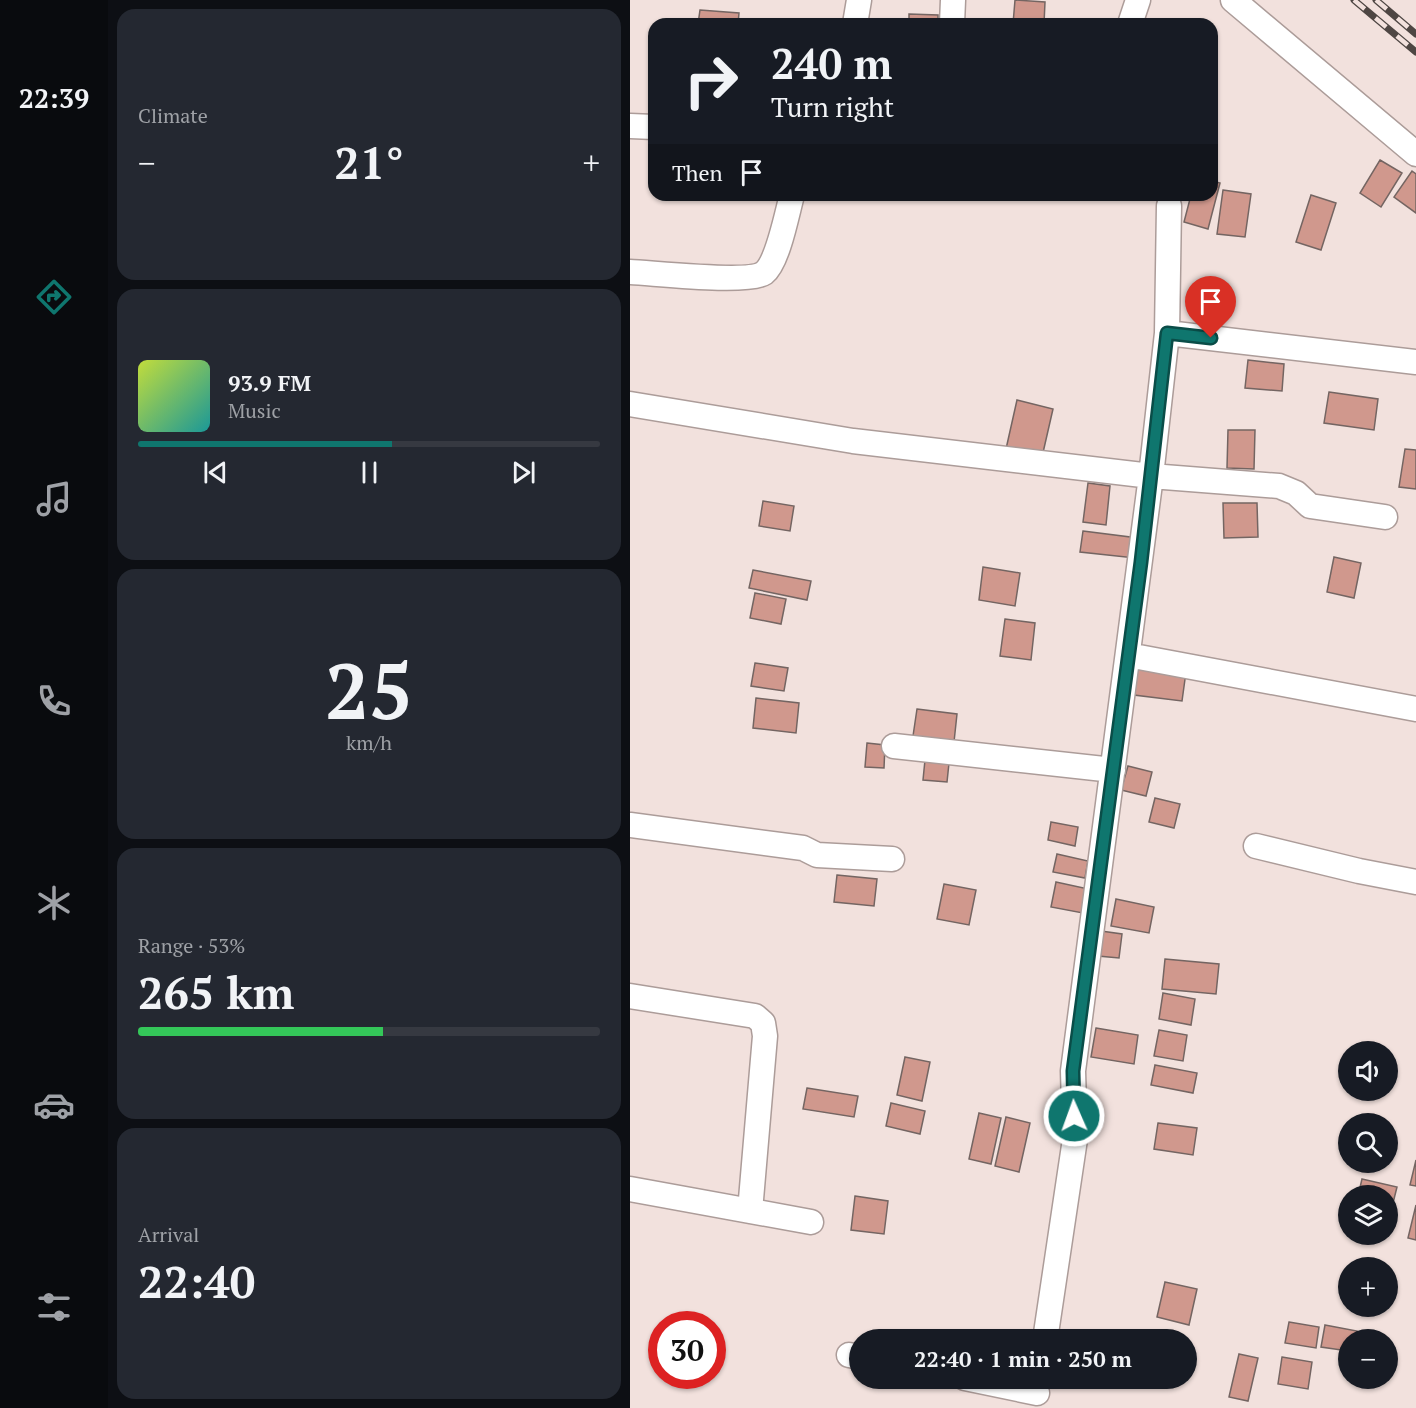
<!DOCTYPE html>
<html lang="en">
<head>
<meta charset="utf-8">
<style>
	body { margin:0; font-family:"PT Serif",serif; background:#242831; color:#f1f3f6; height:100vh; display:flex; flex-direction:column; font-size:22px; white-space:nowrap }
	* { box-sizing:border-box; margin:0 }
	p { font-size:20px; color:#9ea1a6 }
	.icon { flex:none; width:33px; height:33px; fill:none; stroke:currentColor; stroke-width:2; stroke-linecap:round; stroke-linejoin:round }
	.map { position:relative; flex:1; overflow:hidden }
	.sheet { display:flex; flex-direction:column; gap:9px; padding:9px; background:#0d0f14; width:522px }
	.sheet>* { flex:none }
	.guide { position:absolute; left:18px; top:18px; width:570px; height:183px; border-radius:18px; box-shadow:0 2px 4px #0004; background:#171b24; color:#f1f3f6; overflow:hidden }
	.controls { position:absolute; left:708px; top:1041px; display:grid; gap:12px }
	.controls a { display:grid; place-items:center; width:60px; height:60px; border-radius:50%; background:#171b24; box-shadow:0 2px 4px #0004; font-size:30px }
	.speed { position:absolute; left:18px; top:1311px; display:flex; gap:12px; font-size:30px; font-weight:700; text-align:center }
	.speed>* { display:grid; place-content:center; width:78px; height:78px; border-radius:50%; background:#171b24; box-shadow:0 2px 4px #0004; line-height:1 }
	.speed .limit { border:9px solid #d22; background:#fff; color:#111 }
	.pin { position:absolute; display:grid; place-items:center; width:51px; height:51px; color:#fff; margin:-62px -26px; border-radius:50% 50% 50% 0; rotate:-45deg; box-shadow:0 0 6px #0007 }
	.pin .icon { rotate:45deg }
	.me { position:absolute; width:66px; margin:-33px; rotate:358deg; stroke-linejoin:round; filter:drop-shadow(0 0 4px #0008) }
	.turn { display:flex; align-items:center; gap:21px; height:126px; padding:0 24px; font-size:27px }
	.turn .icon { width:78px; height:78px; stroke-width:2.5 }
	.turn b { display:block; font-size:42px; line-height:51px }
	.then { display:flex; align-items:center; height:57px; padding:0 24px; background:#0003; gap:12px; font-size:22px }
	.big { font-size:45px; font-weight:800; line-height:1.1 }
	.sheet .tile { flex:1; display:flex; flex-direction:column; justify-content:center; gap:9px; min-width:0; padding:0 21px; border-radius:18px; background:#242831 }
	.sheet .dial { align-items:center; gap:0 }
	.dial b { font-size:78px; line-height:1 }
	.song { display:flex; align-items:center; gap:18px }
	.cover { width:72px; height:72px; border-radius:9px; background:linear-gradient(135deg,hsl(70 70% 55%),hsl(180 70% 35%)) }
	.played { height:6px; border-radius:3px; background:linear-gradient(90deg,#0f766e 55%,#363941 55%) }
	.keys { display:flex; justify-content:space-around; direction:ltr }
	.heat { display:flex; justify-content:space-between; align-items:center; font-size:33px; direction:ltr }
	.charge { height:9px; border-radius:4px; background:linear-gradient(90deg,#34c759 53%,#363941 0) }
	.trip { position:absolute; left:219px; top:1329px; width:348px; height:60px; border-radius:30px; background:#171b24; box-shadow:0 2px 4px #0004; font-weight:800; line-height:60px; text-align:center }
	main { display:flex; flex:1; min-height:0 }
	.tab-bar { display:flex; flex-direction:column; width:108px; justify-content:space-around; align-items:center; background:#090b0e; color:#9ea1a6 }
	.tab-bar .icon { width:42px; height:42px }
	.tab-bar .active { color:#0f766e }
	.tab-bar b { font-size:27px; color:#f1f3f6 }
	.map>svg:first-child { display:block }
	.building { fill:#d0988d; stroke:#746562; stroke-width:1.5 }
	.lines { fill:none; stroke-linecap:round; stroke-linejoin:round }
	.minor-casing { stroke:#ac9c99; stroke-width:27 }
	.minor { stroke:#fff; stroke-width:24 }
	.rail-casing { stroke:#4e4643; stroke-width:7 }
	.rail { stroke:#f2e1dd; stroke-width:4.5; stroke-dasharray:14; stroke-linecap:butt }
	.route-casing { stroke:#0a4d48; stroke-width:15 }
	.route { stroke:#0f766e; stroke-width:10 }
</style>
</head>
<body>
<main>
<nav class="tab-bar">
<b>22:39</b>
<svg class="icon active" aria-label="directions" viewBox="0 0 24 24"><path d="M12 3l9 9-9 9-9-9zM9 14v-3h6M13 9l2 2-2 2"/></svg>
<svg class="icon" aria-label="music" viewBox="0 0 24 24"><path d="M9 18V5l10-2v13"/><circle cx="6" cy="18" r="3"/><circle cx="16" cy="16" r="3"/></svg>
<svg class="icon" aria-label="phone" viewBox="0 0 24 24"><path d="M5 4h4l2 5-3 2q2 4 5 5l2-3 5 2v4C11 20 4 13 5 4z"/></svg>
<svg class="icon" aria-label="climate" viewBox="0 0 24 24"><path d="M12 3v18M4 7l16 10M4 17L20 7"/></svg>
<svg class="icon" aria-label="car" viewBox="0 0 24 24"><path d="M5 17H2v-5l4-1 3-4h7l3 4 3 1v5h-3M9 17h6M6 11h13"/><circle cx="7" cy="17" r="2"/><circle cx="17" cy="17" r="2"/></svg>
<svg class="icon" aria-label="filters" viewBox="0 0 24 24"><path d="M4 7h16M4 17h16"/><circle cx="9" cy="7" r="2"/><circle cx="15" cy="17" r="2"/></svg>
</nav>
<section class="sheet">
<div class="tile"><p>Climate</p>
<div class="heat"><a>−</a><b class="big">21°</b><a>+</a></div>
</div>
<div class="tile">
<div class="song"><i class="cover"></i><div><b>93.9 FM</b><p>Music</p></div></div>
<div class="played"></div>
<div class="keys"><svg class="icon" aria-label="previous" viewBox="0 0 24 24"><path d="M18 5L8 12l10 7zM5 5v14"/></svg><svg class="icon" aria-label="pause" viewBox="0 0 24 24"><path d="M8 5v14M16 5v14"/></svg><svg class="icon" aria-label="next" viewBox="0 0 24 24"><path d="M6 5l10 7-10 7zM19 5v14"/></svg></div>
</div>
<div class="tile dial"><b>25</b><p>km/h</p></div>
<div class="tile"><p>Range · 53%</p><b class="big">265 km</b><div class="charge"></div></div>
<div class="tile"><p>Arrival</p><b class="big">22:40</b></div>
</section>
<div class="map">
<svg width="786" height="1408" viewBox="0 0 786 1408">
	<rect width="100%" height="100%" fill="#f2e1dd"/>
	<path class="building" d="M385,0L415,2L414,24H383Z
		M70,10L109,13L108,24H68Z
		M279,14L308,15V24H279Z
		M750,160L772,173L751,207L730,193Z
		M782,171L786,174V213L764,197Z
		M582,181L590,183L578,229L554,222L561,195H582Z
		M593,190L621,194L615,237L587,234Z
		M681,195L706,203L691,250L666,242Z
		M618,360L654,364L652,391L615,388Z
		M699,392L748,399L744,430L694,423Z
		M387,400L423,409L412,457L376,449Z
		M598,430H625L624,469L597,468Z
		M775,449L786,450V489L769,487Z
		M458,483L480,486L476,525L453,522Z
		M133,501L164,506L160,531L129,526Z
		M593,503H627L628,537L594,538Z
		M453,531L508,538L505,558L450,552Z
		M704,557L731,563L724,598L697,592Z
		M353,567L390,573L385,606L349,600Z
		M123,570L181,581L177,600L119,588Z
		M125,593L156,599L151,624L120,618Z
		M375,619L405,623L401,660L370,656Z
		M125,663L158,668L154,691L121,686Z
		M508,665L556,672L552,701L504,695Z
		M126,698L169,703L166,733L123,728Z
		M287,709L327,714L324,742L283,736Z
		M237,743L255,745L254,768L235,767Z
		M295,760L319,763L317,782L293,780Z
		M498,766L522,772L516,796L491,790Z
		M525,798L550,804L544,828L519,822Z
		M421,822L448,827L445,846L418,840Z
		M427,854L458,861L455,878L423,872Z
		M207,875L247,879L244,906L204,902Z
		M426,882L463,890L458,914L421,907Z
		M314,884L346,890L339,925L307,919Z
		M486,899L524,907L519,933L481,926Z
		M471,931L492,934L489,958L468,956Z
		M535,959L589,964L586,994L532,989Z
		M533,993L565,999L561,1025L529,1019Z
		M466,1028L508,1035L504,1064L461,1057Z
		M529,1030L557,1035L553,1061L524,1056Z
		M275,1057L300,1062L292,1101L267,1095Z
		M525,1065L567,1073L563,1093L521,1085Z
		M177,1088L228,1096L224,1117L173,1109Z
		M261,1103L295,1111L290,1134L256,1126Z
		M349,1113L371,1118L361,1164L339,1159Z
		M376,1117L400,1123L389,1172L365,1166Z
		M528,1123L567,1128L563,1155L524,1149Z
		M786,1160V1186L780,1185Z
		M732,1179L767,1187L762,1207L758,1206V1196H728Z
		M225,1196L258,1201L254,1234L221,1230Z
		M786,1205V1240L778,1238Z
		M535,1282L567,1289L559,1325L527,1317Z
		M659,1322L689,1327L686,1348L655,1343Z
		M695,1325L727,1331L725,1340H718V1351L691,1347Z
		M609,1354L628,1358L618,1401L599,1397Z
		M652,1357L682,1362L678,1389L648,1384Z"/>
	<g class="lines">
		<g class="minor-casing">
			<path id="minor" d="M603,0L786,154
				M225,24L229,0
				M322,24L323,0
				M500,24L508,0
				M0,126L24,127
				M0,272C24,273 118,284 134,273C148,262 157,213 162,195
				M537,333L786,362
				M0,404L223,441L521,476L649,486L666,493L680,506L755,517
				M498,655L786,709
				M264,746L483,770
				M0,825L173,848L187,855L262,859
				M626,846L729,871L786,882
				M0,996L125,1016L133,1023L135,1036L120,1211
				M0,1189L181,1222
				M415,1340L445,1139L443,1071L521,476L537,333L539,206
				M219,1355L230,1357
				M335,1378L407,1393"/>
		</g>
		<use href="#minor" class="minor"/>
		<g class="rail-casing">
			<path id="rail" d="M724,0L786,52
				M746,0L786,34"/>
		</g>
		<use href="#rail" class="rail"/>
	</g>
	<g class="lines">
		<g class="route-casing">
			<path id="route" d="M444,1116L443,1071L511,562L537,333L581,338"/>
		</g>
		<use href="#route" class="route"/>
	</g>
</svg>
<div class="controls">
<a><svg class="icon" aria-label="sound" viewBox="0 0 24 24"><path d="M4 9h4l5-4v14l-5-4H4zM17 9q2 3 0 6"/></svg></a>
<a><svg class="icon" aria-label="search" viewBox="0 0 24 24"><circle cx="10" cy="10" r="6"/><path d="M15 15l6 6"/></svg></a>
<a><svg class="icon" aria-label="layers" viewBox="0 0 24 24"><path d="M12 4l9 5-9 5-9-5zM3 14l9 5 9-5"/></svg></a>
<a>+</a>
<a>−</a>
</div>
<div class="speed"><div class="limit">30</div></div>
<div class="pin" style="left:581px;top:338px;background:#d93025"><svg class="icon" aria-label="arrive" viewBox="0 0 24 24"><path d="M6 21V4h12l-3 4 3 4H6"/></svg></div>
<svg class="me" style="left:444px;top:1116px" viewBox="-20 -20 40 40"><circle r="17" fill="#0f766e" stroke="#fff" stroke-width="3"/><path d="M0-11L8 9 0 5-8 9z" fill="#fff"/></svg>
<div class="trip">22:40 · 1 min · 250 m</div>
<div class="guide">
<div class="turn"><svg class="icon" aria-label="right" viewBox="0 0 24 24"><path d="M7 20v-9h11M14 6l5 5-5 5"/></svg><div><b>240 m</b>Turn right</div></div>
<div class="then">Then<svg class="icon" aria-label="arrive" viewBox="0 0 24 24"><path d="M6 21V4h12l-3 4 3 4H6"/></svg></div>
</div>
</div>
</main>
</body>
</html>
